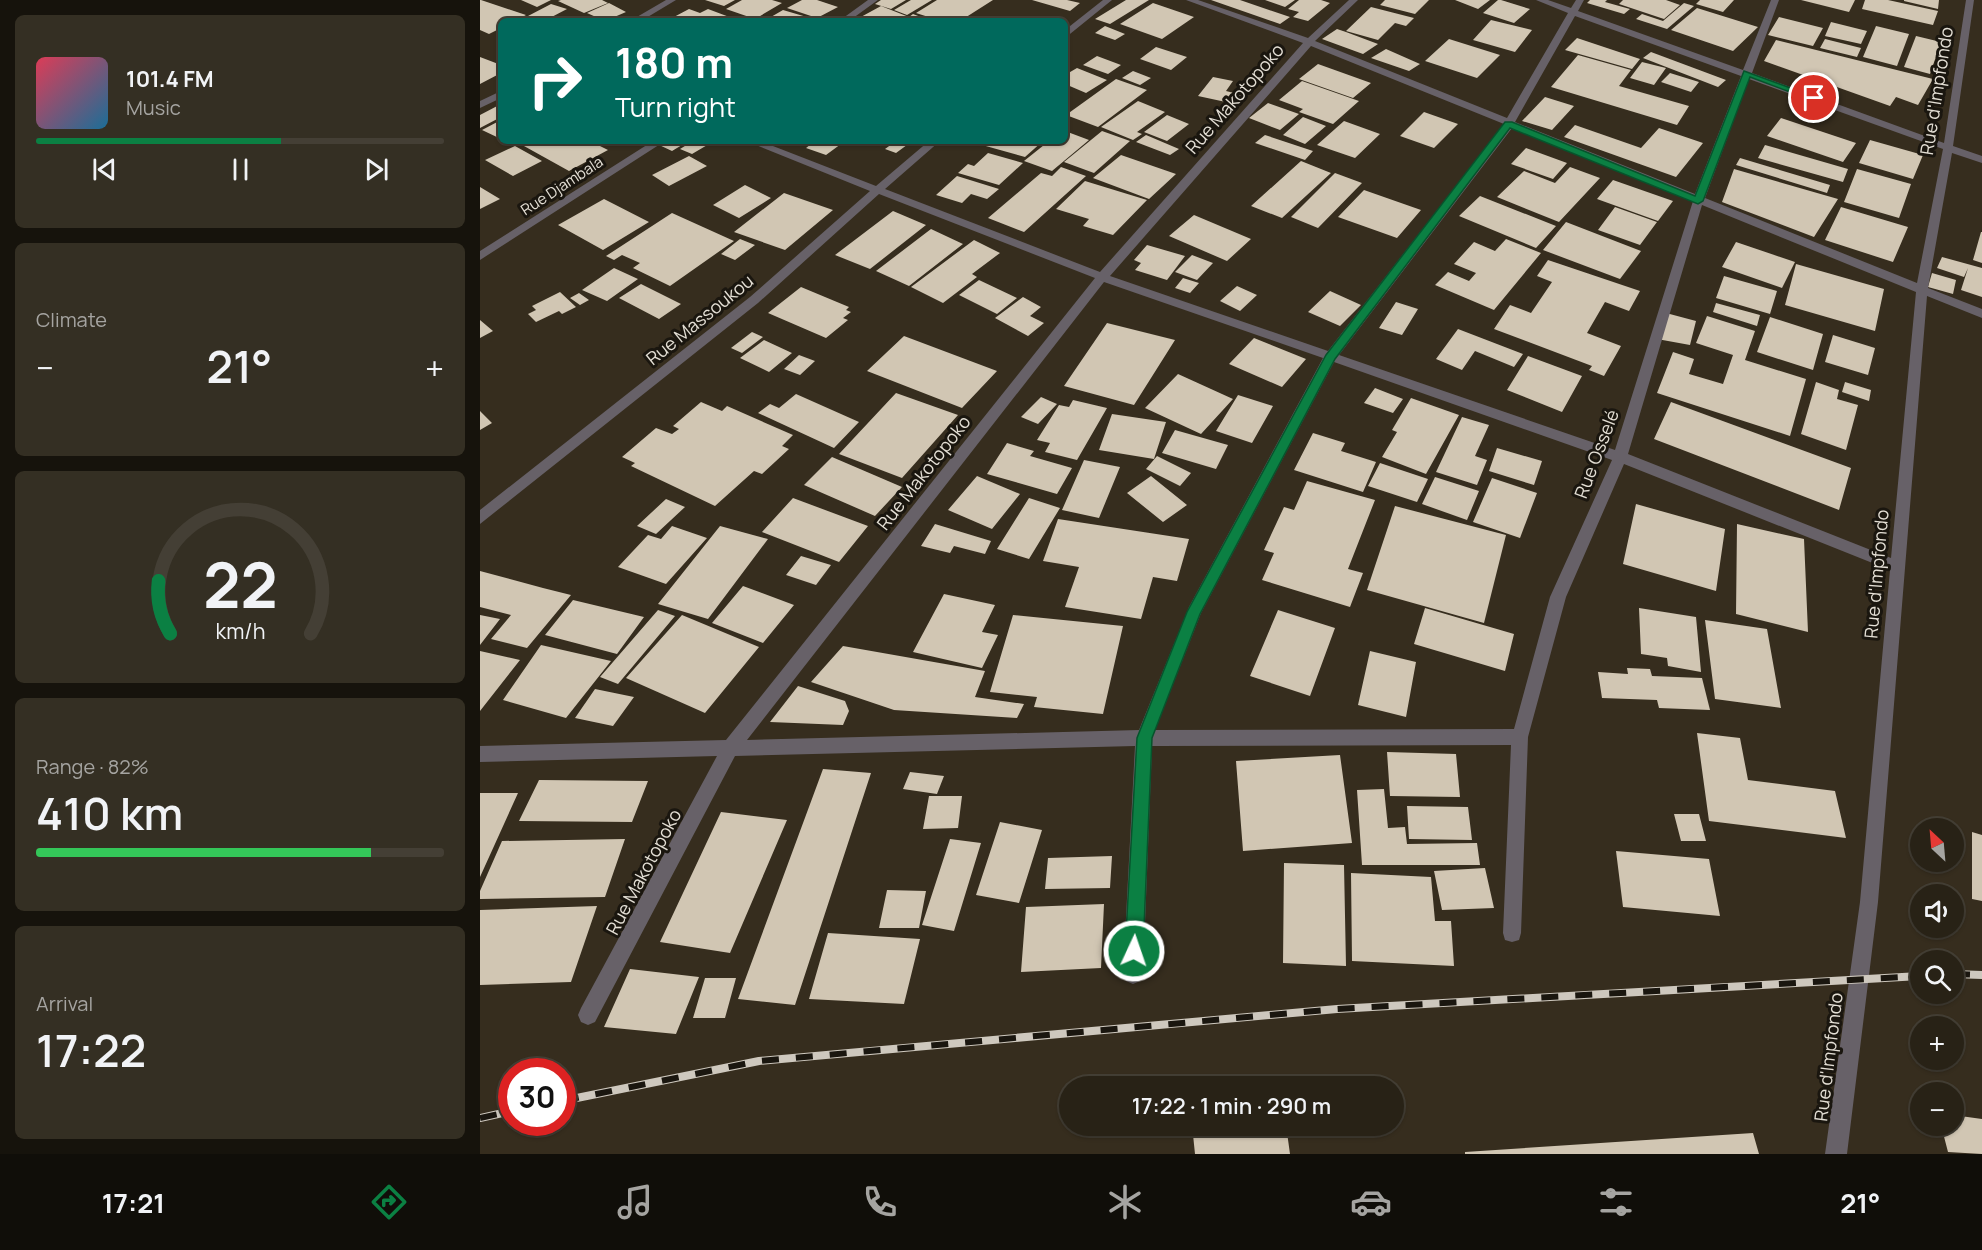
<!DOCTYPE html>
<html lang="en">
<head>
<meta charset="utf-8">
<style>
	body { margin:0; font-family:Manrope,sans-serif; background:#342f23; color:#f1f3f6; height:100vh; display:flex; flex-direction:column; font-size:22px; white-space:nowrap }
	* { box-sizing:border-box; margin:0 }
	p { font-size:20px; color:#a5a4a1 }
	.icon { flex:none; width:33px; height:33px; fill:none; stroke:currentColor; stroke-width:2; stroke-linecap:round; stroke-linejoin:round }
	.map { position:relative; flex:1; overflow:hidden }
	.side { display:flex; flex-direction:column; gap:15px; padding:15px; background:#16130c; width:480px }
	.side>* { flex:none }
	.hud { position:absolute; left:18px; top:18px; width:570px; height:126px; border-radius:9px; box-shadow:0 2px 4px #0004,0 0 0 2px #443f35; background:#00695c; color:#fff; overflow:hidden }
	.needle { width:39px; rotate:334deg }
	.controls { position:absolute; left:1430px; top:818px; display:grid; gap:12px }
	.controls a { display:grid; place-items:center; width:54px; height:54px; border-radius:50%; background:#282216; box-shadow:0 2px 4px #0004,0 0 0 2px #443f35; font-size:30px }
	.speed { position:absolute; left:18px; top:1058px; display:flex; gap:12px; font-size:30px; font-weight:700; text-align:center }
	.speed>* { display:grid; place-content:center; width:78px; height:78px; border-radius:50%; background:#282216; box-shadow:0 2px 4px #0004,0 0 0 2px #443f35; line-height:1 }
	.speed .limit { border:9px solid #d22; background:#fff; color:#111 }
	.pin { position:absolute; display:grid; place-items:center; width:51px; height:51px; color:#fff; margin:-26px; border:3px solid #fff; border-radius:50%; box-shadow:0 2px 6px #0007 }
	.me { position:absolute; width:66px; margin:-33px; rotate:3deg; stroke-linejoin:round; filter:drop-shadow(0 0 4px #0008) }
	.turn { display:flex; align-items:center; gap:21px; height:126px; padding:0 18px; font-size:27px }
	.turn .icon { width:78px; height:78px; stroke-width:2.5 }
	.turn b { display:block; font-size:42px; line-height:51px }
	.big { font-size:45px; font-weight:600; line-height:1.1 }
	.side .tile { flex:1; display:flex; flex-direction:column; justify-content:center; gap:9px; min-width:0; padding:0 21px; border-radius:9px; background:#342f23 }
	.side .dial { align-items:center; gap:0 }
	.dial svg { height:156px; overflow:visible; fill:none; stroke:#443f35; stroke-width:7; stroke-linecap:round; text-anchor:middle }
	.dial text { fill:#f1f3f6; stroke:none }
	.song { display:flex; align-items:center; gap:18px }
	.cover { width:72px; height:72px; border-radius:9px; background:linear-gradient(135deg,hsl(350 70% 55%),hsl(200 70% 35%)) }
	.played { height:6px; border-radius:3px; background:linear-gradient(90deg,#0b8043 60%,#443f35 60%) }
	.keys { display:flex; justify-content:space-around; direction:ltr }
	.heat { display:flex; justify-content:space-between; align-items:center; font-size:33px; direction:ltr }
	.charge { height:9px; border-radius:4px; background:linear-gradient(90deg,#34c759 82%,#443f35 0) }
	.trip { position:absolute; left:579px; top:1076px; width:345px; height:60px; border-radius:30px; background:#282216; box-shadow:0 2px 4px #0004,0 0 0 2px #443f35; font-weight:600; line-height:60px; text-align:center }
	.menu { display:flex; height:96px; justify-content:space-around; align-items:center; background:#100e09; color:#a5a4a1 }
	.menu .icon { width:42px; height:42px }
	.menu .selected { color:#0b8043 }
	.menu b { font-size:27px; color:#f1f3f6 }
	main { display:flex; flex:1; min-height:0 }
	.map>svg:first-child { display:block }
	.building { fill:#d1c6b3 }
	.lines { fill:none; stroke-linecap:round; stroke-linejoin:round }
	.street { fill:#676168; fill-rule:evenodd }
	.rail-casing { stroke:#cec8be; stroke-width:8 }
	.rail { stroke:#1a160f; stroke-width:6; stroke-dasharray:17; stroke-linecap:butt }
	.route { fill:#0b8043; stroke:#07532c; stroke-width:1.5 }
	.labels { text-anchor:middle; stroke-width:6; stroke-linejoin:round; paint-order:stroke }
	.far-street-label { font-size:15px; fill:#e4dfd5; stroke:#1a160f }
	.street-label { font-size:18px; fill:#e4dfd5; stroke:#1a160f }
</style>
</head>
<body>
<main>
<section class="side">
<div class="tile">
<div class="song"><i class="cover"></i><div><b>101.4 FM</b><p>Music</p></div></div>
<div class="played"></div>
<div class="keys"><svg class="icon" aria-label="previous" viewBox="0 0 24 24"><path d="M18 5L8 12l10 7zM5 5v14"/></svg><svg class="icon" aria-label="pause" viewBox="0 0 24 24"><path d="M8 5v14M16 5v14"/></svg><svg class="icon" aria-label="next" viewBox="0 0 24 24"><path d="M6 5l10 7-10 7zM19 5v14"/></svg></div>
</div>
<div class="tile"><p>Climate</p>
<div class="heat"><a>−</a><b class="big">21°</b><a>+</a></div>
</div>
<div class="tile dial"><svg viewBox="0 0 100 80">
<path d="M14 69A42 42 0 1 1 86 69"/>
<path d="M14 69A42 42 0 0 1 8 42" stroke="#0b8043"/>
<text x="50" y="56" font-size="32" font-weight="700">22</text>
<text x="50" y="72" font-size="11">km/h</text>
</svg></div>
<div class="tile"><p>Range · 82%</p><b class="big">410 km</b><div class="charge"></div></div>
<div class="tile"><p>Arrival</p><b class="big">17:22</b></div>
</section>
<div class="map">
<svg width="1502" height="1154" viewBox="0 0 1502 1154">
	<rect width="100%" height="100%" fill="#362d1e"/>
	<path class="building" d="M0,0H1L46,15L35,21H21V28L9,34L0,30Z
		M41,0H71L57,7Z
		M81,0H122L128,3L104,13L78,1Z
		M225,0H255L244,6Z
		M262,0H292L302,3L275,19L246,9Z
		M322,0H337L358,7L337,18L307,8Z
		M401,0H426L411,9L395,4Z
		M431,0H452L427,15L414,10Z
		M457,0H513L480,21H461L436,13Z
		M552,0H587L600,3L590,11Z
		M646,0H669L630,24L615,19Z
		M731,0H760L810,17L800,24Z
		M785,0H815L805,7Z
		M819,0H841L850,3L828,21L813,17L819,12L808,9Z
		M905,0H949L935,14L900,5Z
		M975,0H1010L998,9Z
		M1018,0H1021L1050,9L1034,23L1003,13Z
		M1110,0H1127L1125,2L1150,9L1144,14L1107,3Z
		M1143,0H1186L1200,5L1184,19L1139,4Z
		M1220,0H1254L1243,12L1216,4Z
		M1321,0H1375L1369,12Z
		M1385,0H1408L1458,11L1453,25L1382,9Z
		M1424,0H1459L1458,9L1424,1Z
		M129,3L146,12L125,21L107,13Z
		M673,3L714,17L682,39L640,24Z
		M1204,3L1214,6L1187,29L1156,19L1162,14L1183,21Z
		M71,4L87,9L64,21L48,16Z
		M401,6L429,17L433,14L451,21H386L379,18Z
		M891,7L934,18L926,26L915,23L898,40L866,31Z
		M1217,8L1278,27L1253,51L1191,30Z
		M209,9L220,13L228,9L260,21H199L192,18Z
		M303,10L337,20V21H284Z
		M1299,17L1343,28L1333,46L1288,35Z
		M1011,20L1052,30L1035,52L993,40Z
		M1351,22L1387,31L1381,44L1345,36Z
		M625,26L645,34L635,40L615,33Z
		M1396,26L1429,34L1417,66L1383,57Z
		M857,29L866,32L898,44L883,54L842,39Z
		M1436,36L1461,42L1450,74L1424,67Z
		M1097,38L1160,59L1152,69L1085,50Z
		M969,39L1020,55L997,78L945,61Z
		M1345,39L1381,48L1377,57L1340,48Z
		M1296,40L1453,79L1438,105L1416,97L1410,106L1284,61Z
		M676,47L707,57L691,70L660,59Z
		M906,49L940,64L929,71L891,58Z
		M1171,52L1246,80L1238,87L1163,58Z
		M1098,55L1151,70L1139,86L1209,106L1197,125L1071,87Z
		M617,56L641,65L628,74L603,65Z
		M0,57L21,65V73L0,84Z
		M1162,62L1186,68L1174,85L1150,78Z
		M838,64L891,83L873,98L819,79Z
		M597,68L627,80L606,93L585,84V75Z
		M653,71L671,78L660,85L642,78Z
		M1190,73L1219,82L1211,92L1181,82Z
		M733,77L753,81L746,91L762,95L755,104L718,96Z
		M636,79L667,90L618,127L586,115Z
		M822,81L879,101L853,124L819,112L823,109L799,100Z
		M1065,97L1094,106L1072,130L1042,121Z
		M658,101L685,112L657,132L662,134L653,140L621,127Z
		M788,103L819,114L800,130L769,118Z
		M21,104V117L0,128V115Z
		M944,112L978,124L954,148L920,136Z
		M687,115L709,124L687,141L664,132Z
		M823,117L846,126L825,144L803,135Z
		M1301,118L1376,143L1363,162L1287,136Z
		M21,120V139L2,130Z
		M864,121L900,134L875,158L837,145Z
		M1095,125L1161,148L1179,128L1223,143L1196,177L1084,137Z
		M585,131L609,140L572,171L544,161L569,141H585Z
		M622,131L650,141L614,173L584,162Z
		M666,135L699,149L690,155L656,142Z
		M785,135L833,151L825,160L775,143Z
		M1390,140L1443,155L1433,179L1379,163Z
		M35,141H110L128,150L89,171Z
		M183,141H205L207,142L192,151L177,144Z
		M213,141H221L229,144L212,154L200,149Z
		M335,141H365L346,155L326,148Z
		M416,141H427L431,142L416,153L405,149Z
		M498,141H563L545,157L495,143Z
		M1285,145L1368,169L1363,182L1278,158Z
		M35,146L62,161L33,176L5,160Z
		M1046,148L1087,163L1073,179L1031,164Z
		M508,153L543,163L519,185L478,173L488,164L494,166Z
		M641,155L696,174L669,199L613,178Z
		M209,156L227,166L189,186L172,175Z
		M1260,158L1350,185L1347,193L1256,165Z
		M821,161L851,173L802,218L771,206Z
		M581,167L606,176L544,232L508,218L561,173L572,176Z
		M1090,167L1120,178L1079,222L1017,197L1044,171L1075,183Z
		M1254,169L1358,199L1334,237L1242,202Z
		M1377,169L1431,184L1419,218L1364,202Z
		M855,173L882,183L838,228L811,217Z
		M477,176L519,189L507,199L491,194L482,203L456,195Z
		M1133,180L1193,201L1178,221L1117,199Z
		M605,181L667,200L633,235L603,226L609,219L576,209Z
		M265,185L291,198L259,218L233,205Z
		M0,187L20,199L0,209Z
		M884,190L941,210L917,238L858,217Z
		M304,193L353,210L305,250L254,232Z
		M1000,196L1076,226L1056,248L979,216Z
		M124,199L169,222L123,250L78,225Z
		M1135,207L1177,222L1160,245L1118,230Z
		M1361,207L1428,227L1413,262L1345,240Z
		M413,211L446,225L390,269L355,255Z
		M192,213L254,241L190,286L153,268L160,263L142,255L134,260L126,256Z
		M714,215L771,239L747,261L689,236Z
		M1086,222L1161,251L1140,279L1063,250Z
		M451,229L483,244L429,286L396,271Z
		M1501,232H1502V263L1493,260Z
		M260,239L275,245L255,260L241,254Z
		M1026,239L1061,253L1014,310L955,285L968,272L989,281L996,273L974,264L994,242L1015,251Z
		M494,240L520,253L492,274L497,277L463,303L431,287Z
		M1256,242L1315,262L1302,288L1242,267Z
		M667,245L705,256L687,280L655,270L661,263L654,260Z
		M712,255L733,263L717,280L695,272Z
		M1462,257L1502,268V297L1481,290L1488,268L1484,277L1457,268Z
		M1068,260L1160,291L1149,311L1125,302L1107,333L1141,346L1124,376L1109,370L1112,366L1014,329L1030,305L1051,313L1072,282L1057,276Z
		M1316,264L1404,289L1395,331L1305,305Z
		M134,268L158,279L127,301L102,290Z
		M1452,273L1476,280L1473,294L1448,287Z
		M1244,276L1297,291L1290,314L1236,298Z
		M703,278L719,283L710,293L695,288Z
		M499,280L537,298L517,314L479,295Z
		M161,284L201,304L179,319L139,298Z
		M757,286L777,295L760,311L740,301Z
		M321,287L369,307L366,310L371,312L363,318L368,320L346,338L288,313Z
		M850,291L881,305L860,326L828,312Z
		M80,292L96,307L82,314L79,311L56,322L48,314L56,310L52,306Z
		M99,293L109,300L100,305L90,298Z
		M543,297L561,307L550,316L564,323L548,336L515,318Z
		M916,302L938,309L922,335L899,328Z
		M1236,303L1280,315L1277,326L1233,312Z
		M1186,313L1216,321L1210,345L1177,339Z
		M1227,316L1275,331L1265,360L1326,379L1310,436L1177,393L1193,352L1214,359L1209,374L1243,384L1253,355L1216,343Z
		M1290,317L1343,334L1333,370L1277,352Z
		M0,320L13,331L0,338Z
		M627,323L695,340L654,405L584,386Z
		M978,329L1043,354L1034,367L995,351L982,370L956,359Z
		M272,332L283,337L262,353L251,348Z
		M1353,335L1395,348L1388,375L1345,362Z
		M424,336L517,371L482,408L387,371Z
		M774,338L826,359L802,387L749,364Z
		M284,340L312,353L289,372L260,358Z
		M319,355L335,361L320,375L304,369Z
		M1048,356L1102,376L1082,412L1027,390Z
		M698,374L753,399L721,434L665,408Z
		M1336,382L1359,390L1357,399L1378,405L1366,450L1321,434Z
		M1365,382L1391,390L1389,401L1362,392Z
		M895,388L923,399L913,413L884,403Z
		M416,393L478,415L422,478L359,454Z
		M316,394L379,422L354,448L278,413L290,404L299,408Z
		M758,395L793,406L772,443L736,431Z
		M561,397L577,404L558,424L541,417Z
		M931,398L979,415L946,474L902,457L917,432L912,430Z
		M593,400L627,408L597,460L565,452L570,443L557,440L579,405L589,407Z
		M221,402L242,411L247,406L313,435L302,446L309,449L282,474L274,471L235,506L151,466L155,463L142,457L176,428L192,434L199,429L193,426Z
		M1191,402L1371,468L1359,510L1174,439Z
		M0,411L12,423L0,430Z
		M632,414L686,422L674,459L619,450Z
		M982,417L1009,425L995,456L1007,460L997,485L956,472Z
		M695,430L748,445L736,469L682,453Z
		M833,433L865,443L861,451L896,462L883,492L814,470Z
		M527,443L554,451L550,456L592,468L577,494L507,474Z
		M1017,448L1062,461L1054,485L1009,471Z
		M677,456L711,473L700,486L666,469Z
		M352,457L422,487L395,516L324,485Z
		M604,460L640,467L619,518L582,510Z
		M900,463L948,479L937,502L888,486Z
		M497,476L540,494L512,529L468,510Z
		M671,476L707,505L683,522L647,493Z
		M955,477L999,491L987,520L942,504Z
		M1012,478L1057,493L1040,538L993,522Z
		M827,481L895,500L868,569L883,573L870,607L782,580L794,553L784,550L804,507L814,510Z
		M313,498L388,526L359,562L282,532Z
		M549,498L580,508L549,559L517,549Z
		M186,499L205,507L176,534L157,526Z
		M1156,504L1245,529L1236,591L1143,564Z
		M915,506L1026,535L1004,623L887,590Z
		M578,519L709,539L697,581L673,577L661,619L585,607L599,567L563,561Z
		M455,524L511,541L505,554L474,546L470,553L441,546Z
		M1257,524L1324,539L1328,632L1256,614Z
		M192,526L227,538L186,584L138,567L168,535L181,539Z
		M240,526L288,539L228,619L178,604Z
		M321,556L351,565L336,585L306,575Z
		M0,571L63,588L91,595L47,648L11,639L31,615L0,607Z
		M263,586L314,605L283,643L232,623Z
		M464,594L515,605L502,632L518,635L502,668L433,652Z
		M93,600L164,617L137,654L65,635Z
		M945,608L1034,634L1025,671L934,644Z
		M1159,608L1216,617L1221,672L1188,666L1187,658L1161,654Z
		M178,610L195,616L138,684L120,677Z
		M798,610L855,628L830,696L770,676Z
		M0,615L20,619L0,645Z
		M202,615L279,647L225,713L146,678Z
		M533,615L643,626L623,714L554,707L557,697L510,692Z
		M1225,620L1287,629L1301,708L1235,699Z
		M61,645L131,661L86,718L23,700Z
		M363,646L505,671L495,697L544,704L537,718L414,710L331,682Z
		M0,651L40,660L0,711Z
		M890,651L936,662L926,717L878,705Z
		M1147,668L1170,669L1172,676L1222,678L1230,710L1179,708L1177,700L1122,698L1118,672L1148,674Z
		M318,686L365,701L369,711L363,725L290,722Z
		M115,689L154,697L133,726L95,718Z
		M1217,733L1260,738L1268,780L1355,791L1366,838L1229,821Z
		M907,752L976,754L980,797L910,796Z
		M860,755L872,843L763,851L756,761Z
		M343,769L391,773L315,1005L258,999Z
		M430,772L464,776L457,794L423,789Z
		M59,780L168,781L152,822L39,821Z
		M904,789L908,828L925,827L927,844L997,843L1000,865H882L877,790Z
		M0,793H38L0,877Z
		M449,796H482L478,828L443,829Z
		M927,806L988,807L992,840L929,839Z
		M241,812L307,820L250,953L180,942Z
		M1194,814H1219L1226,841H1201Z
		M520,822L562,830L539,903L496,895Z
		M1492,832L1502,835V901L1492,899Z
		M145,839L125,897L0,899V891L22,841Z
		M470,839L501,843L474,931L442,925Z
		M1136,851L1229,859L1240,916L1143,907Z
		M632,856L630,888L565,889L568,858Z
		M804,863L864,865L866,966L803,963Z
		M1005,868L1014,908L962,910L954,871Z
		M871,873L951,877L955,921H971L974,966L872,961Z
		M407,890L446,891L439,928H399Z
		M624,904L621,968L541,972L546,907Z
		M117,906L91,982L0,985V910Z
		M348,933L440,939L424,1004L329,999Z
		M150,969L219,977L196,1034L124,1027Z
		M225,978H256L245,1018H213Z
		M1473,1115L1502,1119V1154L1468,1152L1461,1125H1473Z
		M712,1125H806L810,1154H715Z
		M1273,1133L1279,1154H985V1152Z"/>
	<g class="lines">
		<path class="street" d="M186,0H196L161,21H150Z
			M388,0H398L369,21H359Z
			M623,0H632L585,38V30Z
			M706,0H718L828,38L869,0H878L835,41L1027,118L1088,13L1056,0H1068L1091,8L1096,0H1104L1098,11L1263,70L1291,0H1299L1272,73L1464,143L1486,0H1494L1473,146L1502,156V163L1472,153L1448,288L1502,309V318L1447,296L1398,902L1367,1154H1345L1380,902L1410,570L1144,464L1086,597L1048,737L1041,933L1039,940L1032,942L1025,940L1023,933L1031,745L672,746L663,974L660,981L653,984L646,981L643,974L655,746L255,756L115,1022L108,1025L101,1022L98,1015L101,1008L237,756L0,762V746L246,740L615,278L399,194L278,303L0,524V510L270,297L390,191L266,141H280L396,186L449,141H460L405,189L620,272L823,43ZM1095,16L1261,76L1215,194L1035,122ZM831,46L1024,124L848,351L630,276ZM1269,79L1463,149L1437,283L1225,198ZM1032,128L1213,201L1135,450L859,355ZM1222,205L1436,292L1411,558L1148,454ZM624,282L843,358L709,607L659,730L267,740ZM854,362L1132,460L1070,597L1034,729L675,730L721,613Z
			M21,91V98L0,108V101Z
			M173,141H185L0,260V251Z"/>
		<g class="rail-casing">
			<path id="rail" d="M1473,974L1502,975
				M82,1101L279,1061L857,1009L1440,976
				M0,1118L32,1111"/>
		</g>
		<use href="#rail" class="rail"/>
	</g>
	<path class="route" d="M1264,71L1338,98L1331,100L1270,77L1223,201L1218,204L1030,128L855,359L720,614L672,738L663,951L660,957L654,959L648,957L645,951L657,738L707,612L846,355L1025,122H1032L1215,196Z"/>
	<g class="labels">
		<g class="far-street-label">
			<text transform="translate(82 186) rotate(-33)" y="5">Rue Djambala</text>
		</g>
		<g class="street-label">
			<text transform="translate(1457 91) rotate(-81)" y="6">Rue d'Impfondo</text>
			<text transform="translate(755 99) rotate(-49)" y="6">Rue Makotopoko</text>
			<text transform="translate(220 320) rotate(-39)" y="6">Rue Massoukou</text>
			<text transform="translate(1117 454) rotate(-69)" y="6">Rue Osselé</text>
			<text transform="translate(444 473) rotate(-52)" y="6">Rue Makotopoko</text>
			<text transform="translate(1397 574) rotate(-85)" y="6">Rue d'Impfondo</text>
			<text transform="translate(164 872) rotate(-62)" y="6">Rue Makotopoko</text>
			<text transform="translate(1349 1057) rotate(-83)" y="6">Rue d'Impfondo</text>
		</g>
	</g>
</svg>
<div class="controls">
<a><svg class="needle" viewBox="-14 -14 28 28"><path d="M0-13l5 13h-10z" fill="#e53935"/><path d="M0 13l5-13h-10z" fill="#a5a4a1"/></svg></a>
<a><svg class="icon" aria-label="sound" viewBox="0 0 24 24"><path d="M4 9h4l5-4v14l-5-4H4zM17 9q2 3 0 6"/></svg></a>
<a><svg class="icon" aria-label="search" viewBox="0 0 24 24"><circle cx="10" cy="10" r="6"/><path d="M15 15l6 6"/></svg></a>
<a>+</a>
<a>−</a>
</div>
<div class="speed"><div class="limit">30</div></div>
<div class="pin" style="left:1334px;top:98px;background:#d93025"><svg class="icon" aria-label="arrive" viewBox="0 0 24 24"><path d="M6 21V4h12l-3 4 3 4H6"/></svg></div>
<svg class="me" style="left:654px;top:951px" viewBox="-20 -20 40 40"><circle r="17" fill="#0b8043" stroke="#fff" stroke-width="3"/><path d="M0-11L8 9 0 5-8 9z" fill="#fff"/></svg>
<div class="trip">17:22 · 1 min · 290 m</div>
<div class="hud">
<div class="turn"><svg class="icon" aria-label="right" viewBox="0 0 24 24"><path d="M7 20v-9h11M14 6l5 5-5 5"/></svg><div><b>180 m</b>Turn right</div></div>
</div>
</div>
</main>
<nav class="menu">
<b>17:21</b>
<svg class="icon selected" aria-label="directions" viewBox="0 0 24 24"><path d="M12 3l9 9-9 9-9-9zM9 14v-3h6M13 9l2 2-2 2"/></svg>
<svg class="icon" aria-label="music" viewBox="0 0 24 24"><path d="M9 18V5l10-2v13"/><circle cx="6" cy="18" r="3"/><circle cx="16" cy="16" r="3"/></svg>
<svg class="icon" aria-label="phone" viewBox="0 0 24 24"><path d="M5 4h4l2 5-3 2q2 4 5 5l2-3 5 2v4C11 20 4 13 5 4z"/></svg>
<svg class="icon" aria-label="climate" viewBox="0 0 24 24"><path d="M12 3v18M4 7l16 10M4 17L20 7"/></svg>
<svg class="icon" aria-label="car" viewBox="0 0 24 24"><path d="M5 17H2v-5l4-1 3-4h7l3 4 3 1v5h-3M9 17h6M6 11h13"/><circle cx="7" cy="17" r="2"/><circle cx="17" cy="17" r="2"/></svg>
<svg class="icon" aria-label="filters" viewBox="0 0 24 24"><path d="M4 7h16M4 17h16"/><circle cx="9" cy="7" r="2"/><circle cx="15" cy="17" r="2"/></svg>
<b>21°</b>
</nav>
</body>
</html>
